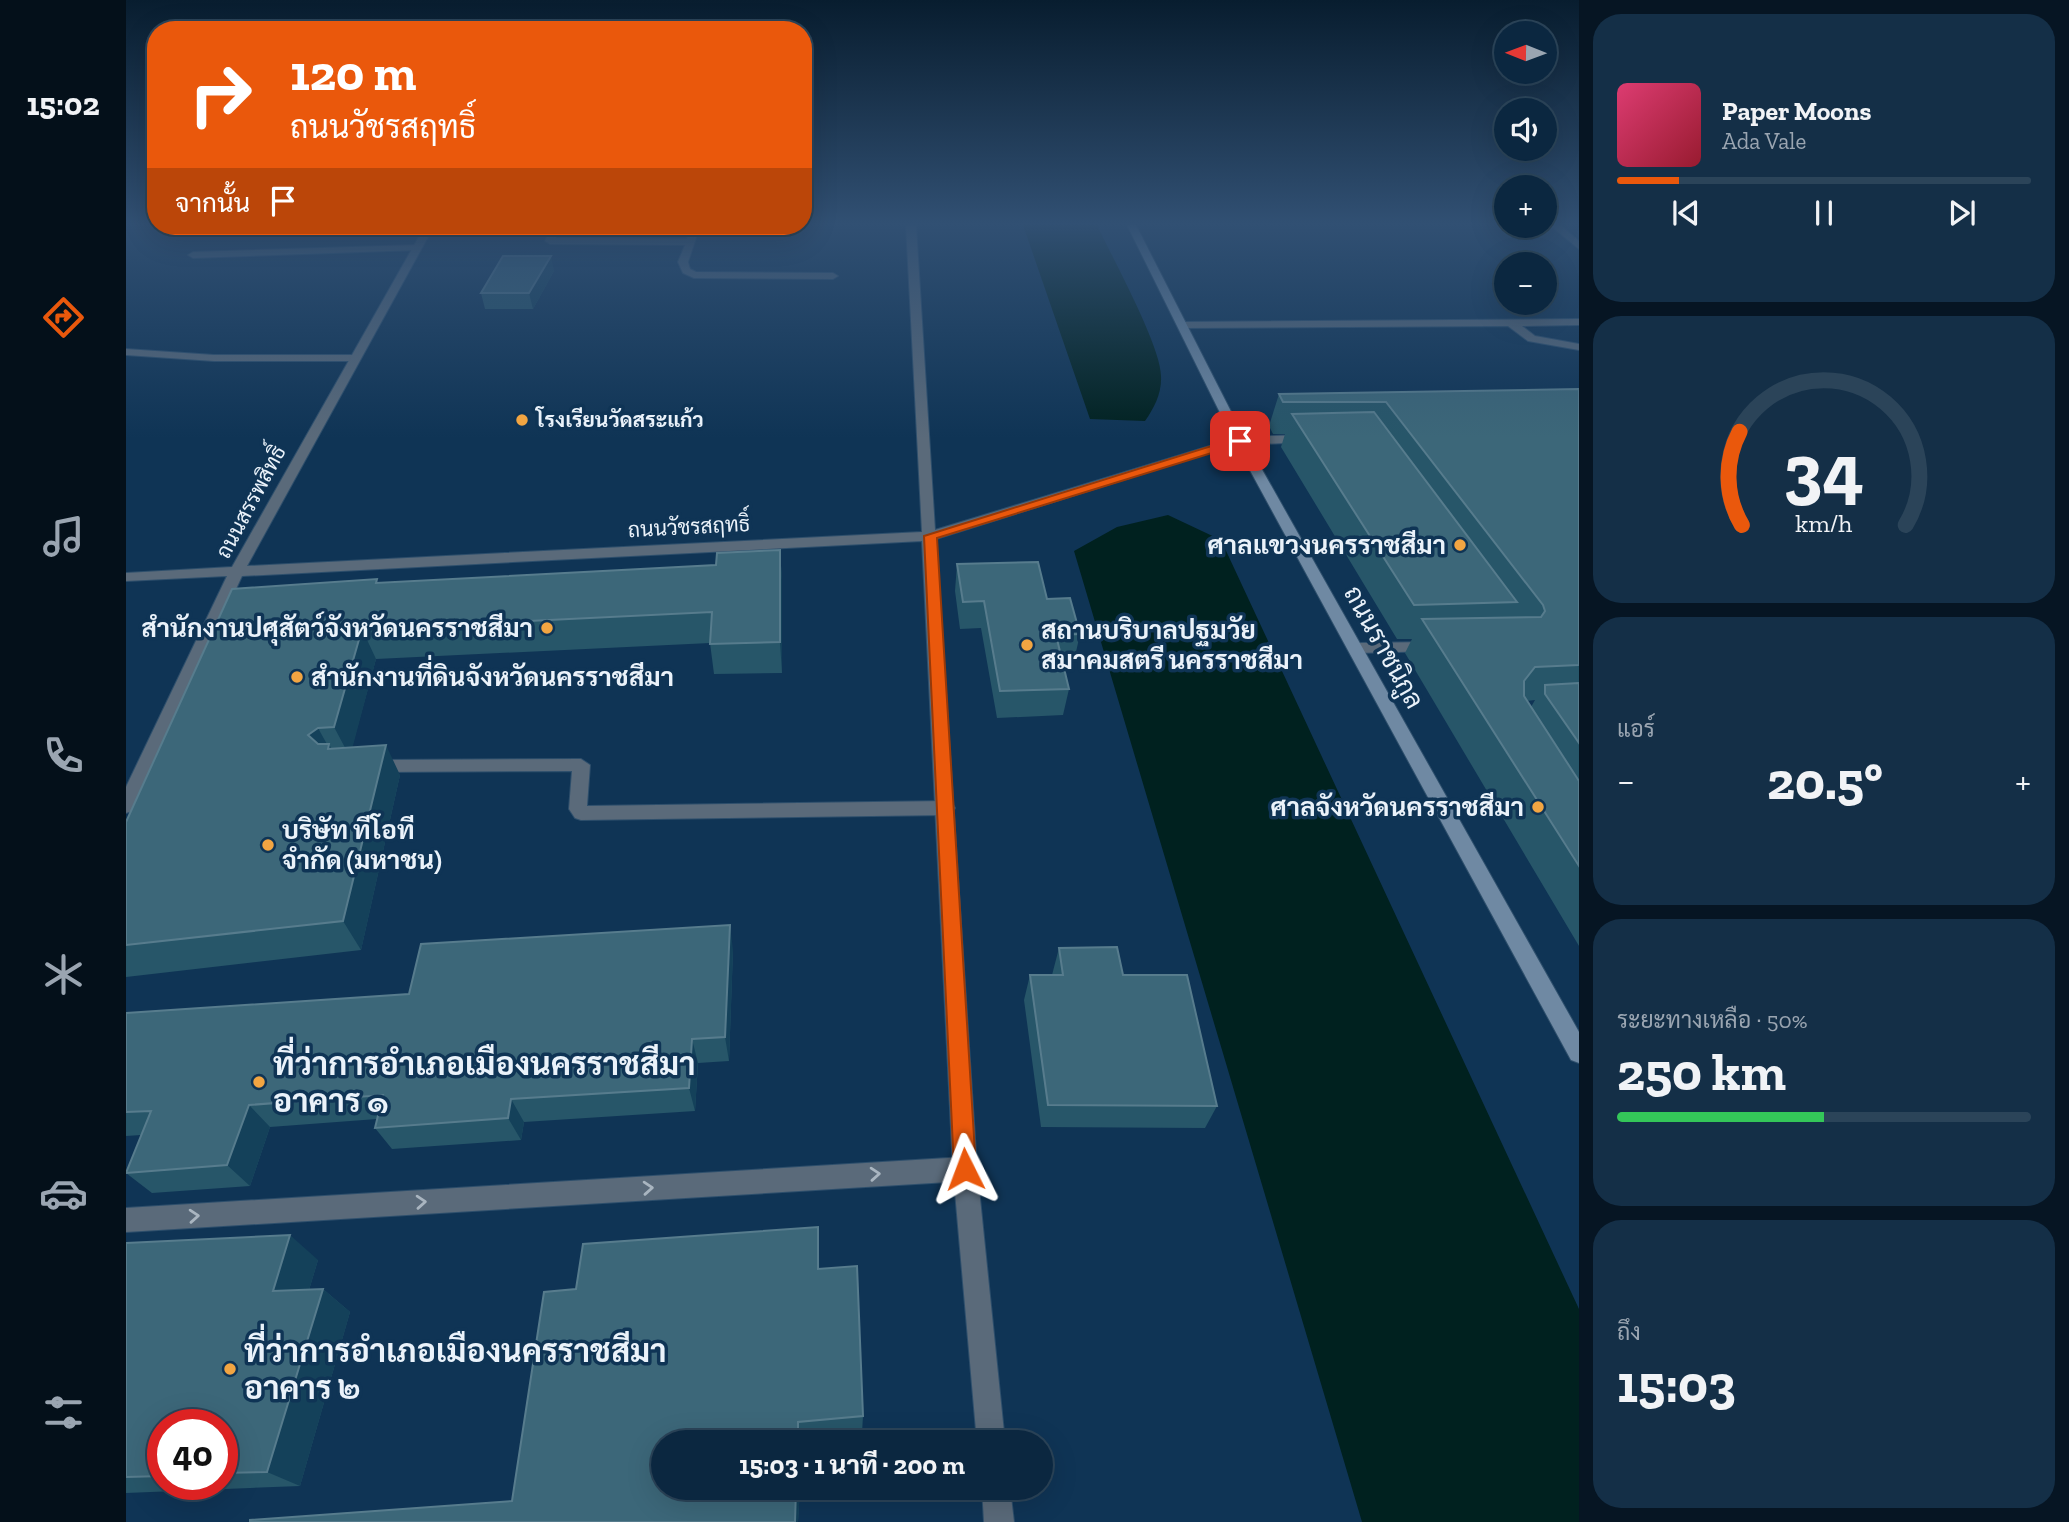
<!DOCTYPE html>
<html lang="th">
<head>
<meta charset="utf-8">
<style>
	body { margin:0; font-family:"Zilla Slab",Sarabun,serif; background:#142f47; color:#f1f3f6; height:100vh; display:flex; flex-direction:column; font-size:26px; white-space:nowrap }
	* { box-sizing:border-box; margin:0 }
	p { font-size:23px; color:#9aa5b1 }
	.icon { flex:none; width:38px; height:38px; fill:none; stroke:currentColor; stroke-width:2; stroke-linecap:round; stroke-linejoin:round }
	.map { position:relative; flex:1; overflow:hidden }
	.side { display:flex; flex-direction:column; gap:14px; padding:14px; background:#061523; width:490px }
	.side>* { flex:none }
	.banner { position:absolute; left:21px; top:21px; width:665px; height:214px; border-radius:28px; box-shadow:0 7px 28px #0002,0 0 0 2px #2b4459; background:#ea580c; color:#fff; overflow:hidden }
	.needle { width:46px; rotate:271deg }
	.buttons { position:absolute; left:1368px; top:21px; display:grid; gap:14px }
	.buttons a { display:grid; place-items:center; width:63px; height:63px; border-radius:50%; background:#0b2740; box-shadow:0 7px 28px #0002,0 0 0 2px #2b4459; font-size:35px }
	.speed { position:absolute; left:21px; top:1409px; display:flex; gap:14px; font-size:35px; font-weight:700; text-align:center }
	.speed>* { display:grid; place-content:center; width:91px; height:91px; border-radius:50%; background:#0b2740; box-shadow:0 7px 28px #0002,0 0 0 2px #2b4459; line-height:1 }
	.speed .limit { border:10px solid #d22; background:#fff; color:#111 }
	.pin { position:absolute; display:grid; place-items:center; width:60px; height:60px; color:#fff; margin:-30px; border-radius:14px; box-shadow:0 4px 10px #0006 }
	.me { position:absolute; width:77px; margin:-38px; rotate:357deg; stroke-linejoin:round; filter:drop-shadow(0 0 5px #0008) }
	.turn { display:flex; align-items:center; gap:24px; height:147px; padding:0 28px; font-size:32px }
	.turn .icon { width:91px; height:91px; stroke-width:2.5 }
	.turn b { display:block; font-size:49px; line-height:60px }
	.then { display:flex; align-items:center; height:66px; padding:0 28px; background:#0003; gap:14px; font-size:26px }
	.big { font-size:52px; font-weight:800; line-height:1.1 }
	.side .card { flex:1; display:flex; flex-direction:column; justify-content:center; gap:10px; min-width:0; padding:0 24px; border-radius:28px; background:#142f47 }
	.side .dial { align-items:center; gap:0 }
	.dial svg { height:182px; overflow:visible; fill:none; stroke:#2b4459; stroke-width:7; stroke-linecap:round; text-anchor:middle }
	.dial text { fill:#f1f3f6; stroke:none }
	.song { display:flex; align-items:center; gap:21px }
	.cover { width:84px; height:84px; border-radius:10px; background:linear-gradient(135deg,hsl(340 70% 55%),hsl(350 70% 35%)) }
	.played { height:7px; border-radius:4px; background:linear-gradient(90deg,#ea580c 15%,#2b4459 15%) }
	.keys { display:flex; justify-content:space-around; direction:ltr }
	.heat { display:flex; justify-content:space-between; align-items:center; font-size:38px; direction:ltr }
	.charge { height:10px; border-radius:5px; background:linear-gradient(90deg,#34c759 50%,#2b4459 0) }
	.trip { position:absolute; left:525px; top:1430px; width:402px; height:70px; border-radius:35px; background:#0b2740; box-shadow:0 7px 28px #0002,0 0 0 2px #2b4459; font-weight:800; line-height:70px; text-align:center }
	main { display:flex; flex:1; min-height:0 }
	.dock { display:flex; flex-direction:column; width:126px; justify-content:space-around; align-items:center; background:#04101a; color:#9aa5b1 }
	.dock .icon { width:49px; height:49px }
	.dock .on { color:#ea580c }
	.dock b { font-size:32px; color:#f1f3f6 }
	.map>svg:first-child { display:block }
	.water { fill:#00211f }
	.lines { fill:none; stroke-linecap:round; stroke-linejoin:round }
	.service-casing { stroke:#2e4f6c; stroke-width:2 }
	.minor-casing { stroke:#2e4f6c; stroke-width:2 }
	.tertiary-casing { stroke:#2e4f6c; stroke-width:2 }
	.secondary-casing { stroke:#2e4f6c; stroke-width:2 }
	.service { fill:#5a6a7a; fill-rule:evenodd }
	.minor { fill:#5a6a7a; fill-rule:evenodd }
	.tertiary { fill:#5a6a7a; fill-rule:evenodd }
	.secondary { fill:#6f89a3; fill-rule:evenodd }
	.wall { fill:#275669; fill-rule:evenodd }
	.shaded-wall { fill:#14415a }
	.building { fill:#3c6779; stroke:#577c8d; stroke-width:2 }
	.oneway { stroke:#a9b5c0 }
	.route { fill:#ea580c; stroke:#983908; stroke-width:2 }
	.poi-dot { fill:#f2a542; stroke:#0f3455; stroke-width:2.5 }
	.labels { text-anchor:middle; stroke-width:7; stroke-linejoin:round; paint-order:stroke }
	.far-poi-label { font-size:21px; font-weight:bold; fill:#eaf2fa; stroke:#0f3455; text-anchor:start }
	.far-street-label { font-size:21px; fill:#eaf2fa; stroke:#0f3455 }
	.poi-label { font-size:26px; font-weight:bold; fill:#eaf2fa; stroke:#0f3455; text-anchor:end }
	.street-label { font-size:26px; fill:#eaf2fa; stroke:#0f3455 }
	.near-poi-label { font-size:32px; font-weight:bold; fill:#eaf2fa; stroke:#0f3455; text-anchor:start }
</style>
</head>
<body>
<main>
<nav class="dock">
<b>15:02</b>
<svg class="icon on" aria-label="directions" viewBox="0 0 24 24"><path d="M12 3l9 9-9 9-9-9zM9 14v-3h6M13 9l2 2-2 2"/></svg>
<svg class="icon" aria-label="music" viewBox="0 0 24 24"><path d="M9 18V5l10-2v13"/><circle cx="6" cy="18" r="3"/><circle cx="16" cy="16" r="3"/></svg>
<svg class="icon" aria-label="phone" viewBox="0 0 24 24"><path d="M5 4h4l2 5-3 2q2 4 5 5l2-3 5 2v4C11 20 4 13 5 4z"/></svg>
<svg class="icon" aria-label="climate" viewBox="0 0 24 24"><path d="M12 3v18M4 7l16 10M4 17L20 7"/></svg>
<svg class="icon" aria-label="car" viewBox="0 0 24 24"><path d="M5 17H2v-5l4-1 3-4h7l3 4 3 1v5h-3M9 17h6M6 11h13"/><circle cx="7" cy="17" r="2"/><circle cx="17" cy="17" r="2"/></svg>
<svg class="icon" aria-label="filters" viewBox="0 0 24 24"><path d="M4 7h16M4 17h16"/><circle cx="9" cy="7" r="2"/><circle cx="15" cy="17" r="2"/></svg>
</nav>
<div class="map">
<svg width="1453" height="1522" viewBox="0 0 1453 1522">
	<rect width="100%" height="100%" fill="#0f3455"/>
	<path class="water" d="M897,225H971C986,257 1035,346 1035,376C1036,393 1028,408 1019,421L964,419Z
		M1042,515L1095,540L1453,1309V1522H1236L948,551L991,527Z"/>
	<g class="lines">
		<g class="service-casing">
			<path id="service" d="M427,226H436L430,238L561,239L566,226H574L562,262L564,269L570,272L707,273L712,276L707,279L568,278L557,273L552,262L559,245L424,244L419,241Z
				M1178,435L1182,436V442L1114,445L1108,441L1114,437Z
				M1305,642L1311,643L1313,647L1311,651L1231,653L1223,648L1231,643Z
				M455,759L464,765L461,806L820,801L826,803L829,808L826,813L820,815L455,820L449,818L443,809L446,771L248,772L239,766L248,760Z"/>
		</g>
		<g class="minor-casing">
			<path id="minor" d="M1424,225H1434L1453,241V249Z
				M290,245L293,246V250L67,258L62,255L67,252Z
				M1453,319V325L1396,326L1409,336L1453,344V350L1402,341L1382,326L1057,328L1052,325L1057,322Z
				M0,349L88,355H227L233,358L227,361H88L0,355Z
				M839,1157L847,1161L851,1169L847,1177L839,1181L0,1232V1208Z"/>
		</g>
		<g class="tertiary-casing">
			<path id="tertiary" d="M780,225H790L809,530L1110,438L1120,441L810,539L851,1169L879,1442H851L827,1169L796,541L116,576L9,806L6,811L0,813V787L101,576L0,581V573L106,567L299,226H308L121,566L796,532Z
				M856,1488H884L888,1522H858Z"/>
		</g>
		<g class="secondary-casing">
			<path id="secondary" d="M1001,225H1010L1120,441L1453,1032V1063L1445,1060L1108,441Z"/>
		</g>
		<use href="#service" class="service"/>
		<use href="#minor" class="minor"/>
		<use href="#tertiary" class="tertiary"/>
		<use href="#secondary" class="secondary"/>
	</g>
	<path class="wall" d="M428,271L407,309H359L355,293Z
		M1453,389V946L1279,653L1286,639H1271L1155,447L1159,434H1147L1143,426L1153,394ZM1409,700L1405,707L1401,701Z
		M654,550L656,580V673L588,674L584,643L250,659L226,747L274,775L235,950L0,977V822L253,583L590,565Z
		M831,564L921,599L954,634L948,661H936L943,689L937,715L871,718L855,628L834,629L829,591Z
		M933,948L997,975L1091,1106L1079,1128L915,1127L898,1000L904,975H926Z
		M607,950L603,1061L572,1063L569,1111L398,1122L395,1140L266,1149L249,1128L251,1119L144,1127L124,1186L26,1193L0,1173L15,1135L0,1136V1013L283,994Z
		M692,1227L693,1269L737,1416L736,1433L675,1438V1442H537V1488H674L672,1522H124L386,1501L450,1289Z
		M0,1243L192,1260L183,1290L197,1289L224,1312L174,1486L0,1493ZM37,1424H96V1484H37Z"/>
	<path class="shaded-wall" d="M425,256L428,271L407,309L403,293Z
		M654,550L656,580V673L654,642Z
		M236,629L250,659L224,757L208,727Z
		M192,728L202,746L203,744L219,775L182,735Z
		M260,745L274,775L235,950L217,921Z
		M604,925L607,950L603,1061L599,1037Z
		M566,1039L572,1063L569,1111L563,1088Z
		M385,1099L398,1122L395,1140L382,1118Z
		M123,1105L144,1127L124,1186L101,1165Z
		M692,1227L693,1251L694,1291L692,1269Z
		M164,1235L192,1260L176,1313L147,1291Z
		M197,1289L224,1312L174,1486L141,1472Z
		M672,1422L675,1438V1442H672Z
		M670,1488H674L672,1522H669Z"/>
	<path class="building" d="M377,256H425L403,293H355Z
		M1453,389V665L1409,667L1398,681V696L1453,781V866L1296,619L1415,617L1419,611L1417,605L1260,402H1157L1153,394Z
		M1248,412L1391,602L1288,605L1166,414Z
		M654,550V642L584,644L586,612L236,629L208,727L192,728L182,735L192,744H203L202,749L260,745L217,921L0,945V822L106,589L251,579L250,583L590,565L591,553Z
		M912,562L921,599L944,598L954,634L930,635L943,689L874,691L858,601L837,602L831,564Z
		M1453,683V743L1419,694V685Z
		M604,925L599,1037L566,1039L563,1088L385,1099L382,1118L249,1128L257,1095L123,1105L101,1165L0,1173L25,1111L0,1112V1013L283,994L295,944Z
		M991,947L997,975H1061L1091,1106L922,1105L904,975H937L933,948Z
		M692,1227V1269L731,1266L737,1416L672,1422V1442H537V1488H670L669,1522H124V1520L386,1501L418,1292L450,1289L457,1244Z
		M164,1235L147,1291L197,1289L141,1472L96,1473V1424H37V1476L0,1477V1243Z"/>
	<defs><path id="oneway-chevron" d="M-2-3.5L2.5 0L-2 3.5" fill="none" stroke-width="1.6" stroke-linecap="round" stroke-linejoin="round" transform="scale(1.75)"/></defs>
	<g class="oneway">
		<use href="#oneway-chevron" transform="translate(749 1174) rotate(-4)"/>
		<use href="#oneway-chevron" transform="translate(522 1188) rotate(-4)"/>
		<use href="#oneway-chevron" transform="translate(295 1202) rotate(-4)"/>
		<use href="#oneway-chevron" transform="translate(68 1216) rotate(-4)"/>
	</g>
	<linearGradient id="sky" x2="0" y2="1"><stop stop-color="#081d2f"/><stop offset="0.51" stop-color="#315073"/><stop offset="1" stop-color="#315073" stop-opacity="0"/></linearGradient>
	<rect width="1453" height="438" fill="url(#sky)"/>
	<path class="route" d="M1114,437L1118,438V443L811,538L850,1169L847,1176L839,1180L831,1176L828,1169L798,536Z"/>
	<g class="poi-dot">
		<circle cx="396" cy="420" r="7"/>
		<circle cx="1334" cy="545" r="7"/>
		<circle cx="421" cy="628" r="7"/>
		<circle cx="901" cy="645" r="7"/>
		<circle cx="171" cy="677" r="7"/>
		<circle cx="1412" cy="807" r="7"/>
		<circle cx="142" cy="845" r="7"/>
		<circle cx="133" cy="1082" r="7"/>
		<circle cx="104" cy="1369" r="7"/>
	</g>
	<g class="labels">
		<g class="far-poi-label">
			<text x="410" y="427">โรงเรียนวัดสระแก้ว</text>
		</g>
		<g class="far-street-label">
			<text transform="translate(125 502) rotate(-62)" y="7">ถนนสรรพสิทธิ์</text>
			<text transform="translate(563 527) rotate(-3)" y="7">ถนนวัชรสฤทธิ์</text>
		</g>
		<g class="poi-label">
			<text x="1320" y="554">ศาลแขวงนครราชสีมา</text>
			<text x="407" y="637">สำนักงานปศุสัตว์จังหวัดนครราชสีมา</text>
			<text x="915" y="639" text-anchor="start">สถานบริบาลปฐมวัย<tspan x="915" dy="30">สมาคมสตรี นครราชสีมา</tspan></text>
			<text x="185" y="686" text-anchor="start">สำนักงานที่ดินจังหวัดนครราชสีมา</text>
			<text x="1398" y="816">ศาลจังหวัดนครราชสีมา</text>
			<text x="156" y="839" text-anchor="start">บริษัท ทีโอที<tspan x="156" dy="30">จำกัด (มหาชน)</tspan></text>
		</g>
		<g class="street-label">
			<text transform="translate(1258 647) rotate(61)" y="9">ถนนราชนิกูล</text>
		</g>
		<g class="near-poi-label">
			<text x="147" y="1075">ที่ว่าการอำเภอเมืองนครราชสีมา<tspan x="147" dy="37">อาคาร ๑</tspan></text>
			<text x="118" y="1362">ที่ว่าการอำเภอเมืองนครราชสีมา<tspan x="118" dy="37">อาคาร ๒</tspan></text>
		</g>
	</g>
</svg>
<div class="buttons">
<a><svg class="needle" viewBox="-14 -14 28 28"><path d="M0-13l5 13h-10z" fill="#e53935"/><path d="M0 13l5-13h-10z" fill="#9aa5b1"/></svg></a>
<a><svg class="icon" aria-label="sound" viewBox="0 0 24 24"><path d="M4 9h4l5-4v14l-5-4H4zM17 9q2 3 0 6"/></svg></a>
<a>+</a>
<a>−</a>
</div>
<div class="speed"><div class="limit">40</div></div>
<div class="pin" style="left:1114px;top:441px;background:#d93025"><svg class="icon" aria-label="arrive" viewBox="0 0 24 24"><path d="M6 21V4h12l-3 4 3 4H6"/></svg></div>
<svg class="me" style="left:839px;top:1169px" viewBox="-20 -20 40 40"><path d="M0-17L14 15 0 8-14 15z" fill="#ea580c" stroke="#fff" stroke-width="4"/></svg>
<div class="trip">15:03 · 1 นาที · 200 m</div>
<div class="banner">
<div class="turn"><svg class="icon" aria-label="right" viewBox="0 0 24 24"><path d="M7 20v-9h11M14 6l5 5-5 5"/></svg><div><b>120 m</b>ถนนวัชรสฤทธิ์</div></div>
<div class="then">จากนั้น<svg class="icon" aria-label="arrive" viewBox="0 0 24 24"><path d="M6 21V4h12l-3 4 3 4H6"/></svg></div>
</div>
</div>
<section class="side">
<div class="card">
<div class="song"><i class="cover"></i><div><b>Paper Moons</b><p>Ada Vale</p></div></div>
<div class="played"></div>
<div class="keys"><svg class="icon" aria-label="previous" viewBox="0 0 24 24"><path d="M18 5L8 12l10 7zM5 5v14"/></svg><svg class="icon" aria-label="pause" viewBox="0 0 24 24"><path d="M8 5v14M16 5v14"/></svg><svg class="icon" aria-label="next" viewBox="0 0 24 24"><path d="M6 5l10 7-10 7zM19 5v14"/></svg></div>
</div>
<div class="card dial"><svg viewBox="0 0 100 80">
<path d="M14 69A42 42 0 1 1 86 69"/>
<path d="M14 69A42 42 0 0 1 13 28" stroke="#ea580c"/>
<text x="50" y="56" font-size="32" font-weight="700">34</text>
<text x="50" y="72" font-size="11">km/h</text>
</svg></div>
<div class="card"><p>แอร์</p>
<div class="heat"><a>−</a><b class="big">20.5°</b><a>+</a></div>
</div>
<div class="card"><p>ระยะทางเหลือ · 50%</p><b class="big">250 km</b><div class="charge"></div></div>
<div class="card"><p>ถึง</p><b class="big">15:03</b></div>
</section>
</main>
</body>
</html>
